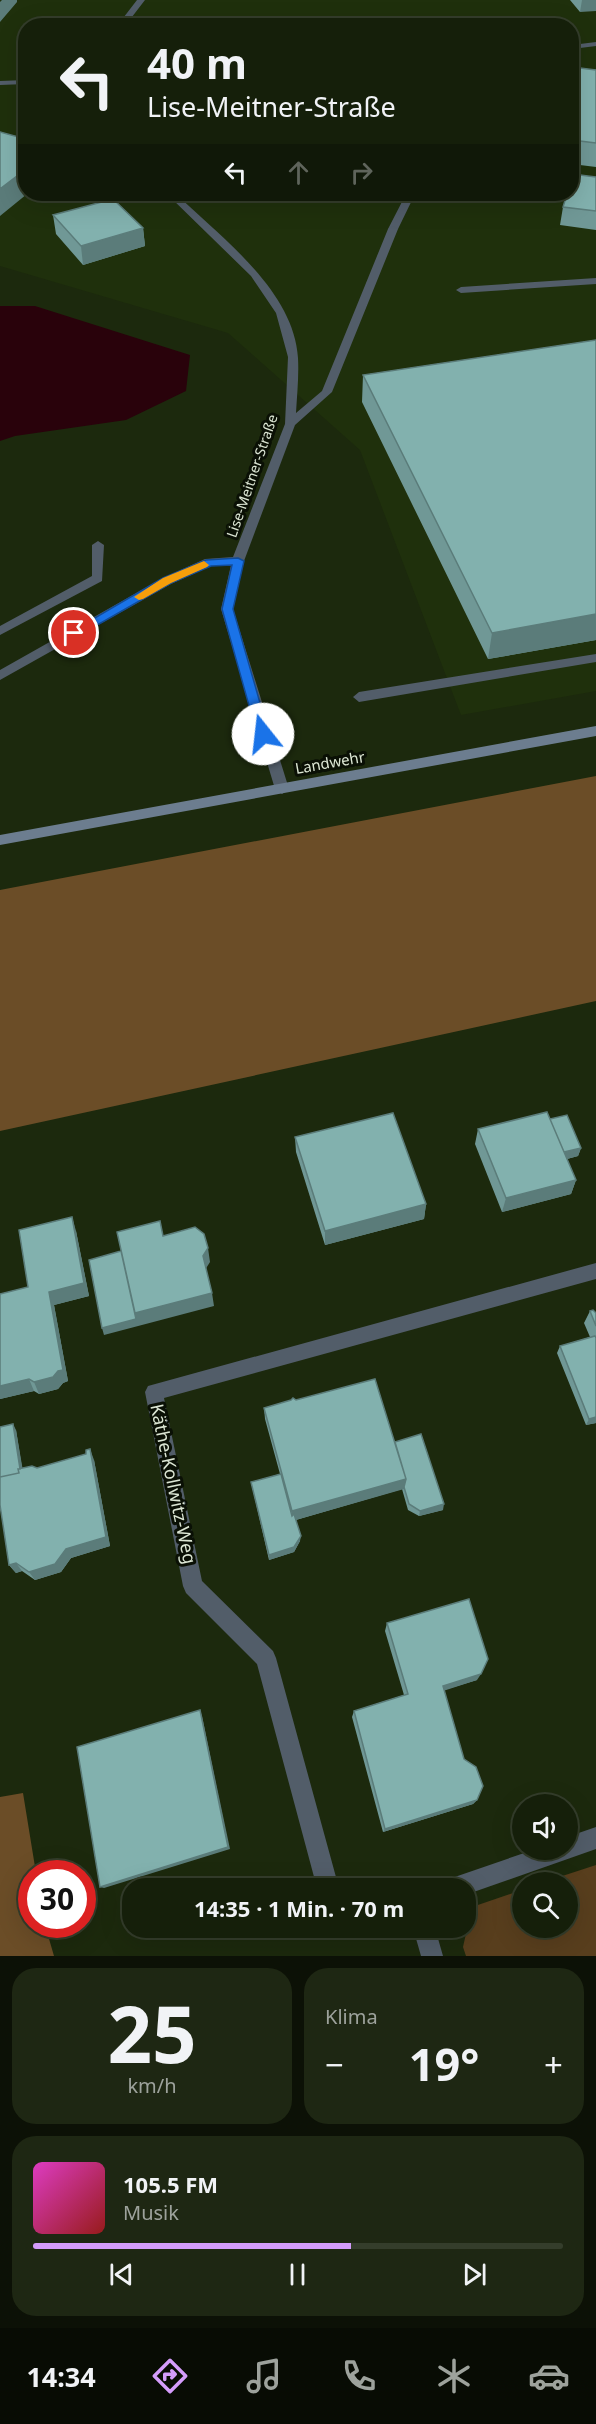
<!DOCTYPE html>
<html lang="de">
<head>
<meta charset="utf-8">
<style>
	body { margin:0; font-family:"Noto Sans",sans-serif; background:#1e2713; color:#f1f3f6; height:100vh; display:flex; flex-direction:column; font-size:22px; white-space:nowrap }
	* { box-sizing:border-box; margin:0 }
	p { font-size:20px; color:#9da29c }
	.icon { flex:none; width:33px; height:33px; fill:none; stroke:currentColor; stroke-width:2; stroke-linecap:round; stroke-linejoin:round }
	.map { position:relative; height:1956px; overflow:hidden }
	.panel { display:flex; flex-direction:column; gap:12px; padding:12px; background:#0c1106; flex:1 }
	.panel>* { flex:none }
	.hud { position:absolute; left:18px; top:18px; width:561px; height:183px; border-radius:24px; box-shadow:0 6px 24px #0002,0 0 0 2px #343d2b; background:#151f0a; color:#f1f3f6; overflow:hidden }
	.fabs { position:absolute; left:512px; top:1794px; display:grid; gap:12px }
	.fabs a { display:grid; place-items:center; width:66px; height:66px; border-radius:50%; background:#151f0a; box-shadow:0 6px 24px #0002,0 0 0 2px #343d2b; font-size:30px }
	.speed { position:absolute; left:18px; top:1860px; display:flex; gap:12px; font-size:30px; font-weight:700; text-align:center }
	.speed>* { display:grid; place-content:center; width:78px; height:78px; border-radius:50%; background:#151f0a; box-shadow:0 6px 24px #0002,0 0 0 2px #343d2b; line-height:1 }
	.speed .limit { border:9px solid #d22; background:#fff; color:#111 }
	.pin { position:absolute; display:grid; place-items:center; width:51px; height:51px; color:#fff; margin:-26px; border:3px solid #fff; border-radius:50%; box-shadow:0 2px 6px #0007 }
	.me { position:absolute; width:66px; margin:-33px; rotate:344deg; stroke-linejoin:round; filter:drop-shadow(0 0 4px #0008) }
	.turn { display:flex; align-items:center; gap:21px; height:126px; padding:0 30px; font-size:27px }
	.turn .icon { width:78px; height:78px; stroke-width:2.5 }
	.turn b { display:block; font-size:42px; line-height:51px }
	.lanes { display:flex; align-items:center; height:57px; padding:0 30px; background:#0003; justify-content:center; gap:30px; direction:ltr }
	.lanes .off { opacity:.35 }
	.big { font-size:45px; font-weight:700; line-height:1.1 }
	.panel .tile { flex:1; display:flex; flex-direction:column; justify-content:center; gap:9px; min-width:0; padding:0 21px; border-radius:24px; background:#1e2713 }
	.panel .dial { align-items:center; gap:0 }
	.dial b { font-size:78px; line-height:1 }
	.song { display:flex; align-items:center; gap:18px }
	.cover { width:72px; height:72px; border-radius:9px; background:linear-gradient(135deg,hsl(310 70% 55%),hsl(0 70% 35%)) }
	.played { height:6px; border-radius:3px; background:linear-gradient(90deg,#d49cfb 60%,#343d2b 60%) }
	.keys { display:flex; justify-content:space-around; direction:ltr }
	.heat { display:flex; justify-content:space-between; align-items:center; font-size:33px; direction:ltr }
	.panel .tiles { flex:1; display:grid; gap:12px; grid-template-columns:1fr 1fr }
	.tile:last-child { grid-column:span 2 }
	.trip { position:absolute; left:122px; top:1878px; width:354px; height:60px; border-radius:24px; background:#151f0a; box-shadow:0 6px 24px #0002,0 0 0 2px #343d2b; font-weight:700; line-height:60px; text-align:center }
	.tabs { display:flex; height:96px; justify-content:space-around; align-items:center; background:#080c04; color:#9da29c }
	.tabs .icon { width:42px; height:42px }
	.tabs .current { color:#d49cfb }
	.tabs b { font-size:27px; color:#f1f3f6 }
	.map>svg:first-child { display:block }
	.built { fill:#1f300c; fill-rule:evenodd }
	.green { fill:#583e1d }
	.forest { fill:#6b4d27 }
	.water { fill:#29020b }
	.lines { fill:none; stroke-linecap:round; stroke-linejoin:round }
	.lane { fill:#525d69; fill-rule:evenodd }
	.street { fill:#525d69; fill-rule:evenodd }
	.secondary { fill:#6c7d8f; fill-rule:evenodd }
	.wall { fill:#709896 }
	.shaded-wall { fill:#5b7c7a }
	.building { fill:#82b1ae; stroke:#5b7c7a; stroke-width:1.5 }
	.route { fill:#1a73e8; stroke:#114b97; stroke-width:1.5 }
	.slow { fill:#f59e0b }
	.labels { text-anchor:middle; stroke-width:6; stroke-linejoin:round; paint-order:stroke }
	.far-street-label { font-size:14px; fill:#dce6d4; stroke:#0a1005 }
	.street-label { font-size:15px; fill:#dce6d4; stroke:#0a1005 }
	.near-street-label { font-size:18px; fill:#dce6d4; stroke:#0a1005 }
</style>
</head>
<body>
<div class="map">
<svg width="596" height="1956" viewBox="0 0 596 1956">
	<rect width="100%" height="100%" fill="#1c290d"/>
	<path class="built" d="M0,0H596V691L461,715L360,450L228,333L0,266ZM26,26H572V194H26Z"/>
	<path class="green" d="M596,1865V1956H466L463,1947L472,1907L522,1890V1928H567V1882H544Z"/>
	<path class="forest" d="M596,776V1001L0,1131V890Z
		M23,1793L36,1873L32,1874V1924L45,1925L54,1956H0V1797Z"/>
	<path class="water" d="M0,306H35L190,355L186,391L126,420L15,436L0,441Z"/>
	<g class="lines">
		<path class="lane" d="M596,42V46L572,49V45Z
			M406,194H415L398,229L390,231L388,229Z
			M596,278V284L461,293L456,290L461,287Z
			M98,541L104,545L102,581L0,635V626L92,576V545Z
			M596,654V662L359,702L353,697L359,692Z"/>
		<path class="street" d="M137,0H145L125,26H117Z
			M26,80V84L0,85V81Z
			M167,194H176C221,237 294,291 298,358C299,376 297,395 296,413L322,391L388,229L393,226L398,229L332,392L295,425L244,561L233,609L289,789L282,794L275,789L221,609L231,565L211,566L171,584L0,680V670L163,578L205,559L233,557L285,424L288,357L276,313L251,276Z
			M596,1263V1279L164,1398L202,1581L273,1651L276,1658L339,1888H317L257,1664L186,1593L183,1586L145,1392L148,1386Z
			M596,1827V1849L465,1895V1888H443L446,1880L533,1850H567V1837Z
			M413,1928H435L443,1956H421Z"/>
		<path class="secondary" d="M596,726V736L0,845V835Z"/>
	</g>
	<path class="wall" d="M570,0H596L580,12Z
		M572,67L596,70V167L572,164Z
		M596,177V230L560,225L563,207Z
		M53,215L143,228L145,246L83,265L56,234Z
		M596,340V640L488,659L362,402L363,375Z
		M550,1119L581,1148L578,1156L567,1159L576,1180L571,1194L502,1212L475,1144L478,1129Z
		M295,1137L426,1204L424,1219L325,1245L296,1152Z
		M76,1231L89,1296L54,1305L68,1381L63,1383L58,1389L39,1394L34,1391L0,1399V1294L28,1287Z
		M590,1311L596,1313V1423L586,1425L557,1353L560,1346L590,1337L584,1323Z
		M296,1400L395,1442L443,1510L419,1516L408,1510L402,1489L296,1520L300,1541L294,1552L269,1560L251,1482L280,1474L265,1419L264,1408Z
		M16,1430L22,1468H37L94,1460L110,1546L71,1558L61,1572L35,1580L22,1571L16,1573L9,1565Z
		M387,1623L477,1680L444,1690L464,1759L477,1800L473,1804L383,1832L352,1717L354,1711L404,1695L385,1631Z"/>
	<path class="shaded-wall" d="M2,0H17V2L0,22V2Z
		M582,0H596V11L580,12Z
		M26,169V194H27L0,216V189Z
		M143,228L145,246L83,265L81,246Z
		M596,614V640L488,659L492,633Z
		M581,1148L578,1156L556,1162L559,1153Z
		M576,1180L571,1194L502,1212L506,1198Z
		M426,1204L424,1219L325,1245V1231Z
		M72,1217L76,1231L89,1296L54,1305L68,1381L63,1383L58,1389L39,1394L34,1382L49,1292Z
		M208,1248L210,1262L205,1270L203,1256Z
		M121,1251L212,1293L214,1306L104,1335L102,1328Z
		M29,1379L34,1391L0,1399V1386Z
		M596,1417V1423L586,1425L589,1419Z
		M13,1424L16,1430L25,1483L0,1491Z
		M90,1449L94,1460L110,1546L71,1558L61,1572L35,1580L29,1572Z
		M406,1479L404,1489L292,1521V1511Z
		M444,1504L443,1510L419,1516L420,1511Z
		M301,1536L300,1541L294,1552L269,1560V1555Z
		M16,1563L22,1571L16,1573L9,1565Z
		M481,1674L477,1680L440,1692L443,1686Z
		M200,1710L202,1716L230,1849L104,1888L100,1887Z
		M477,1800L473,1804L383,1832L385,1829Z"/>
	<path class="building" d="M572,67L596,70V143L572,140Z
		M0,132L26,139V169L0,189Z
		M572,174L596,177V211L563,207L567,194H572Z
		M113,199L143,228L81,246L53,215Z
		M596,340V614L492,633L363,375Z
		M547,1112L576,1180L506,1198L478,1129Z
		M393,1113L426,1204L325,1231L295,1137Z
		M567,1115L581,1148L564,1152L550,1119Z
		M72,1217L84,1283L49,1292L63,1370L58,1371L53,1377L34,1382L29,1379L0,1386V1294L28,1287L19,1230Z
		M160,1221L163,1236L195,1227L204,1234L208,1248L203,1256L212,1293L135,1313L117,1232Z
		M121,1251L136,1319L102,1328L89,1260Z
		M593,1310L596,1313V1326L590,1311Z
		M595,1336L596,1338V1417L589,1419L560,1346Z
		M375,1379L406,1479L292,1511L264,1408L291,1400L293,1398L296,1400Z
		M13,1424L20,1469H18L19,1473L0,1477V1427Z
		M421,1434L444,1504L420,1511L409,1504L404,1487L406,1479L395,1442Z
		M90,1449L106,1537L66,1549L55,1564L29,1572L16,1563L9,1565L0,1505V1477L19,1473L18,1469L32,1466L37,1468L86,1454V1450Z
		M281,1474L292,1516L294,1514L301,1536L294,1547L269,1555L251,1482Z
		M469,1599L488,1659L481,1674L443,1686L464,1759L476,1767L483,1786L477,1800L385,1829L354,1711L408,1694L387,1623Z
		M200,1710L228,1847L100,1887L77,1747Z"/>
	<path class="route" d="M238,558L244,561L233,609L269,734L267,737H259L257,734L222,609L232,565L211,566L171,583L78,636H70L69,633L163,578L206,560Z"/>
	<path class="slow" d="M204,561L209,565L207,567L171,583L143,599L139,600L134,597L163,578Z"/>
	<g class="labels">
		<g class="far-street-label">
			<text transform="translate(252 476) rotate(-71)" y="5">Lise-Meitner-Straße</text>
		</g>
		<g class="street-label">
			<text transform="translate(330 763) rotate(-10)" y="5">Landwehr</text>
		</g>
		<g class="near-street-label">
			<text transform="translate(173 1484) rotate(78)" y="6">Käthe-Kollwitz-Weg</text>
		</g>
	</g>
</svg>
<div class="fabs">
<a><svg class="icon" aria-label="sound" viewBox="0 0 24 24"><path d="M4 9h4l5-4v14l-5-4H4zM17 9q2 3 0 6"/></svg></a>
<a><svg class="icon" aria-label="search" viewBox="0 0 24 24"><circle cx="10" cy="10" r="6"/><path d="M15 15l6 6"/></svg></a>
</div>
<div class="speed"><div class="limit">30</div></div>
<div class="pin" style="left:74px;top:633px;background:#d93025"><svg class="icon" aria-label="arrive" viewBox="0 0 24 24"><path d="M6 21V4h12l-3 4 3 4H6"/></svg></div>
<svg class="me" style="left:263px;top:734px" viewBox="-20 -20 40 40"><circle r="19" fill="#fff"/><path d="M0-13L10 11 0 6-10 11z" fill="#1a73e8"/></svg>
<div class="trip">14:35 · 1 Min. · 70 m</div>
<div class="hud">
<div class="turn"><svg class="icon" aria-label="left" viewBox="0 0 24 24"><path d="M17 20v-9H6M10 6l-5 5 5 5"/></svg><div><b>40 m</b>Lise-Meitner-Straße</div></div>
<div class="lanes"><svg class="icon" aria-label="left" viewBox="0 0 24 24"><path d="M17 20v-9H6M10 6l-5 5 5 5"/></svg><svg class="icon off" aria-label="ahead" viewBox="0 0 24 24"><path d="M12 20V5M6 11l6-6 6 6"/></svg><svg class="icon off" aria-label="right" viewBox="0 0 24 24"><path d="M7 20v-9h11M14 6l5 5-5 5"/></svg></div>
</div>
</div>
<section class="panel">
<div class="tiles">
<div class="tile dial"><b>25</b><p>km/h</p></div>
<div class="tile"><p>Klima</p>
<div class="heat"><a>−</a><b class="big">19°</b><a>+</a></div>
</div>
<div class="tile">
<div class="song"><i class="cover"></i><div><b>105.5 FM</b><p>Musik</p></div></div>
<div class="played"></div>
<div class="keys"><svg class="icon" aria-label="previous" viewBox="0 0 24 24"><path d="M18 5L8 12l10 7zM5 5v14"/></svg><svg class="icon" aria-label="pause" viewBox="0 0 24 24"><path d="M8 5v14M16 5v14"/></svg><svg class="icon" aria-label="next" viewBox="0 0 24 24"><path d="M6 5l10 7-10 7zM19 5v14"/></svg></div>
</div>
</div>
</section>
<nav class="tabs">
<b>14:34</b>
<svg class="icon current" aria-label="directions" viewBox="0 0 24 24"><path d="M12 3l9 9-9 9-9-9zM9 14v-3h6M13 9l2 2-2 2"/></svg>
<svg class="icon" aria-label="music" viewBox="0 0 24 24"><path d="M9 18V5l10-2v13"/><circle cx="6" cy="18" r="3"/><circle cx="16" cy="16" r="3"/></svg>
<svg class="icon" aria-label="phone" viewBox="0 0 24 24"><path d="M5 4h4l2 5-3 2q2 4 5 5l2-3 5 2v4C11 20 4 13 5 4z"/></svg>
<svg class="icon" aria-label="climate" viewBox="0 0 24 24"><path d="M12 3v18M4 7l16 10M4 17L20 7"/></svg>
<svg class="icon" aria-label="car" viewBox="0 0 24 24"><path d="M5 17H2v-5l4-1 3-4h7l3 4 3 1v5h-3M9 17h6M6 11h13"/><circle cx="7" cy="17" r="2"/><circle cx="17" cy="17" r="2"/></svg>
</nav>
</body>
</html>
